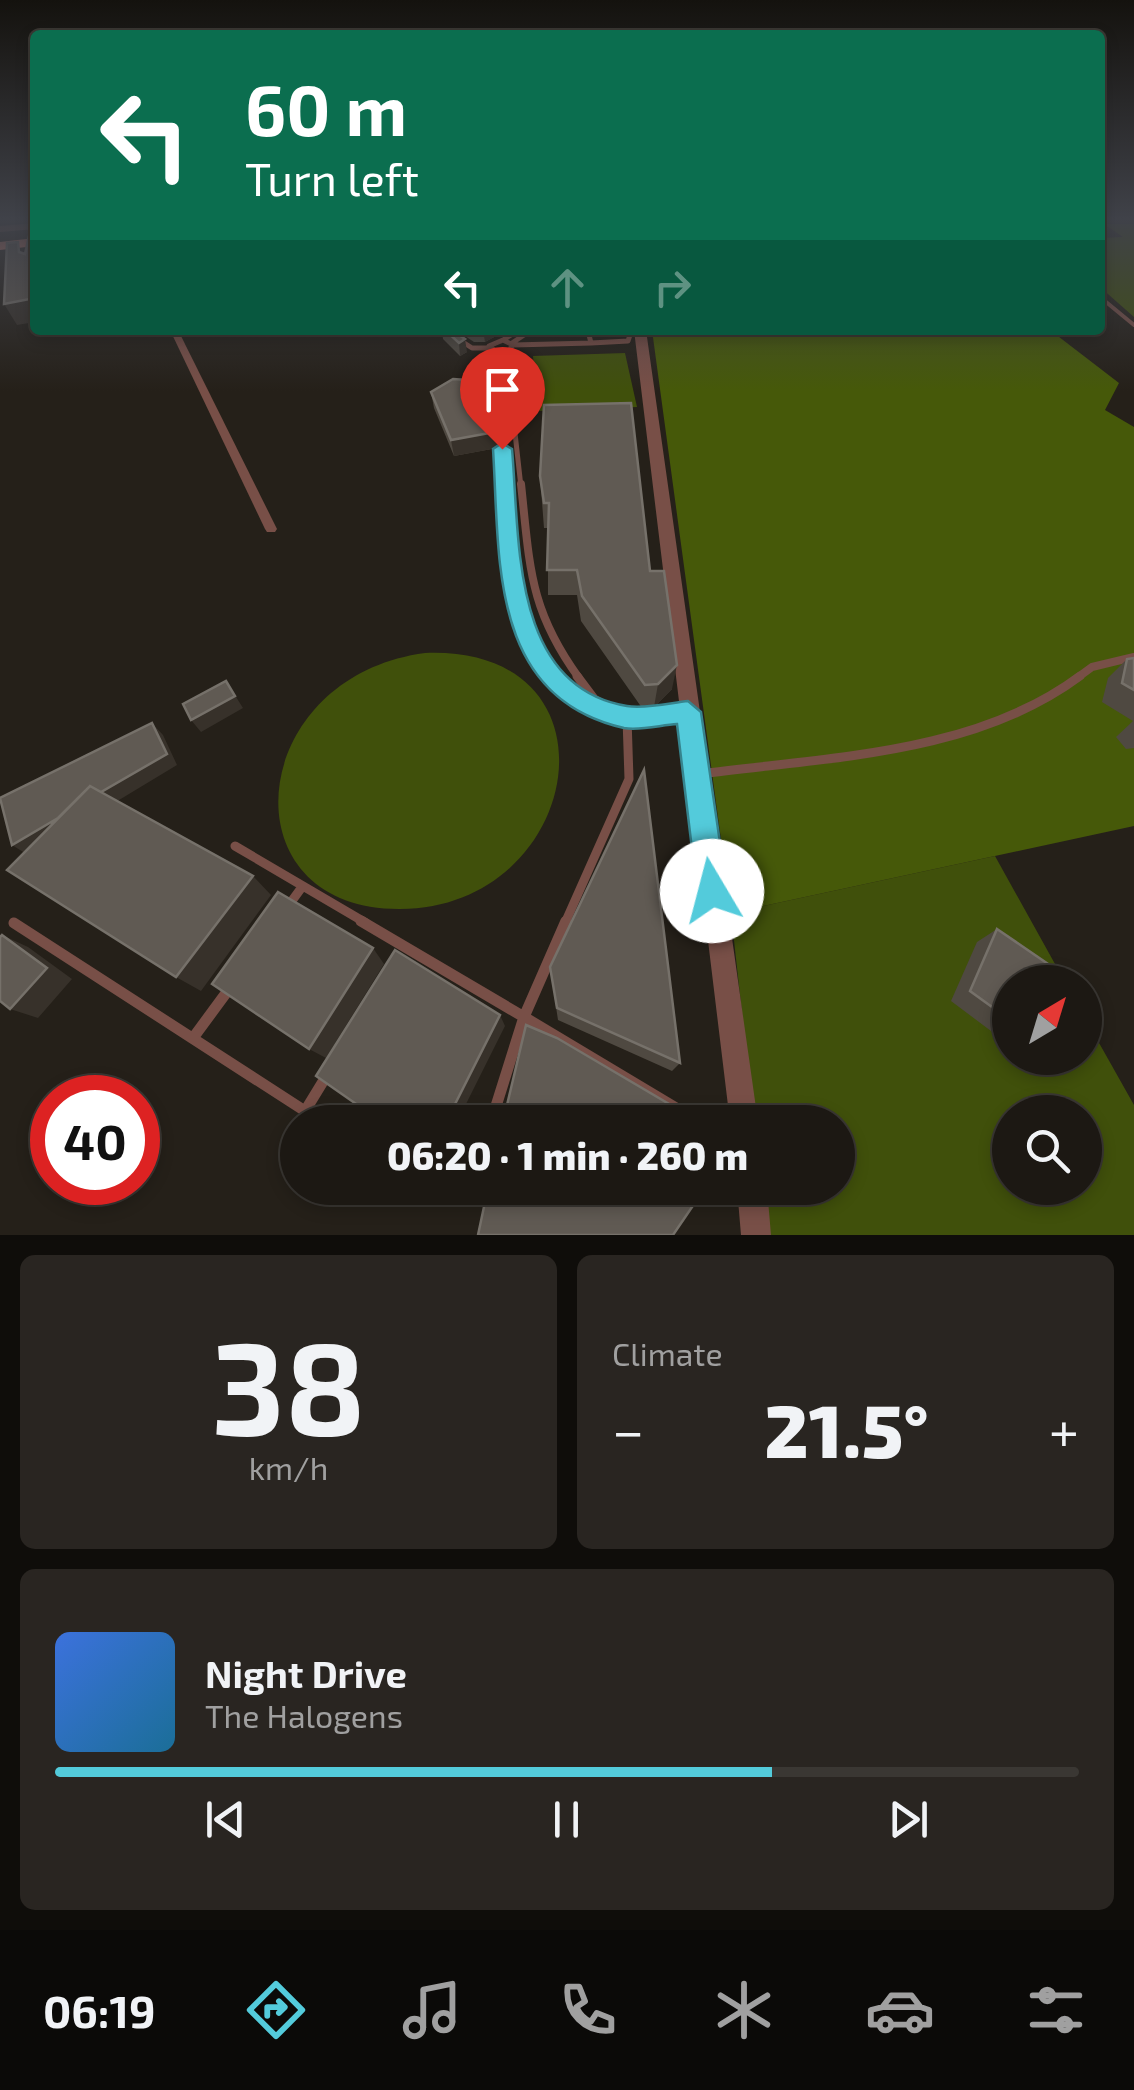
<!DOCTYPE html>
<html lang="en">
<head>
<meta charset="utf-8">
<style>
	body { margin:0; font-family:"Exo 2",sans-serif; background:#292521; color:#f1f3f6; height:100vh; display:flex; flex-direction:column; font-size:38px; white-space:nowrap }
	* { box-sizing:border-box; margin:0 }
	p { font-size:32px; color:#a0a0a0 }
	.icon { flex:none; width:55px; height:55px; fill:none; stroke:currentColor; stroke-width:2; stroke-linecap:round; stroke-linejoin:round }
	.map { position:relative; height:1235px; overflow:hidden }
	.panel { display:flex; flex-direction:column; gap:20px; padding:20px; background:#0f0d0a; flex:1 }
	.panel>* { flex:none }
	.banner { position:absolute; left:30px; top:30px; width:1075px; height:305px; border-radius:10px; box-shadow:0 5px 15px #0003,0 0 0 2px #3a3733; background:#0b6e4f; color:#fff; overflow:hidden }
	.needle { width:65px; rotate:38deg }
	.buttons { position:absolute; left:992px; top:965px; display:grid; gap:20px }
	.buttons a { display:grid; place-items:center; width:110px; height:110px; border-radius:50%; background:#1c1813; box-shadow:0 5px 15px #0003,0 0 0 2px #3a3733; font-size:50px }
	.speed { position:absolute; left:30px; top:1075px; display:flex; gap:20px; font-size:50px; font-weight:700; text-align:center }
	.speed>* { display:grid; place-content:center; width:130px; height:130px; border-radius:50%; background:#1c1813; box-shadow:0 5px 15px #0003,0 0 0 2px #3a3733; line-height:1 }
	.speed .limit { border:15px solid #d22; background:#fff; color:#111 }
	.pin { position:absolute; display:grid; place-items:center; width:85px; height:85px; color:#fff; margin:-102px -42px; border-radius:50% 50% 50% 0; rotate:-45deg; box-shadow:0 0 10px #0007 }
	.pin .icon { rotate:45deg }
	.me { position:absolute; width:110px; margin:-55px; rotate:352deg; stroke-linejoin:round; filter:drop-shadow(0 0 8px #0008) }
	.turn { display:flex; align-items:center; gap:35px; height:210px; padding:0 50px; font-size:45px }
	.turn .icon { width:130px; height:130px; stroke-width:2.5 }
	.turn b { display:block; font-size:70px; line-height:85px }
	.lanes { display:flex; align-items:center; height:95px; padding:0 50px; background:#0003; justify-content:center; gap:50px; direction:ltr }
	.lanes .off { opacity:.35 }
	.big { font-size:75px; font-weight:800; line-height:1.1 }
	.panel .widget { flex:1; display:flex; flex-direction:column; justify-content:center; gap:15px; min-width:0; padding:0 35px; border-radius:15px; background:#292521 }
	.panel .dial { align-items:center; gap:0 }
	.dial b { font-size:130px; line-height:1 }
	.song { display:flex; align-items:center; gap:30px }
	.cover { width:120px; height:120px; border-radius:15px; background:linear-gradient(135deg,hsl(220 70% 55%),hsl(200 70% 35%)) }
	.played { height:10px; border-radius:5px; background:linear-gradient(90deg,#53cbdb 70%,#3a3733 70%) }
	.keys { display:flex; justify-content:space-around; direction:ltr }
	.heat { display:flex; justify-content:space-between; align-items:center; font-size:55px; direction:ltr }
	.panel .tiles { flex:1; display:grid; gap:20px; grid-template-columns:1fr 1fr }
	.widget:last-child { grid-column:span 2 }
	.trip { position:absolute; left:280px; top:1105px; width:575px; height:100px; border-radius:50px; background:#1c1813; box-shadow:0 5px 15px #0003,0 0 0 2px #3a3733; font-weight:800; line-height:100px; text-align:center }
	.dock { display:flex; height:160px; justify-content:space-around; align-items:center; background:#0b0a08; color:#a0a0a0 }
	.dock .icon { width:70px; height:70px }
	.dock .current { color:#53cbdb }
	.dock b { font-size:45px; color:#f1f3f6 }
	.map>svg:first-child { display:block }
	.green { fill:#40500b; fill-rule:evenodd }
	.forest { fill:#465909 }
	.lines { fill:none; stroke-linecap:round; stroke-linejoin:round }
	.service-far4 { stroke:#784f47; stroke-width:4 }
	.service-far3 { stroke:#784f47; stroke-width:5 }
	.service-far2 { stroke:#784f47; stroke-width:8 }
	.service-far1 { stroke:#784f47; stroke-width:9 }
	.service { stroke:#784f47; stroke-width:11 }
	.minor { fill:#784f47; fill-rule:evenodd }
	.tertiary { fill:#784f47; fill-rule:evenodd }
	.trunk { fill:#e08474; fill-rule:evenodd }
	.wall { fill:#4f4941 }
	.shaded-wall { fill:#37312a }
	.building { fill:#605a53; stroke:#76716a; stroke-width:2.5 }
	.route { fill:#53cbdb; stroke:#36848e; stroke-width:2.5 }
</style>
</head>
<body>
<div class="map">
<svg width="1134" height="1235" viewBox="0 0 1134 1235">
	<rect width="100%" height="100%" fill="#252019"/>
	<path class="green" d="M1104,224H1134V317L1100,287V238L1123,237Z
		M625,353L637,407L537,411L533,356Z
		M425,653C630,645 583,910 399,909C224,909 245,677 425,653Z
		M995,856L1065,982H1010V1058H1085V1018L1134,1105V1235H767L762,1188H838V1122H754L731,913ZM1010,1112H1085V1188H1010Z"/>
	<path class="forest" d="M652,330H1050L1119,383L1105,410L1134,427V826L731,913Z"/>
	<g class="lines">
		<path class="service-far4" d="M1100,297L1134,325
			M445,330L456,337
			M588,330L590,337
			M1057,330L1061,333
			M507,337L517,330
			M520,337L530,330
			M629,337L631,330"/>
		<path class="service-far3" d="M452,335L472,348H490
			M503,340L511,335
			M503,340L513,345L509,350L495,351L489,346Z
			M512,343L524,335
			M591,343L628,341L630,335
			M513,345L591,343L589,335
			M495,351L506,487
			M506,352L521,487"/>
		<path class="service-far2" d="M506,484C511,552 505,627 556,678
			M521,484C530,567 529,609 579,678
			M1077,678L1092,667L1134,657"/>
		<path class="service-far1" d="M554,676L627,718L629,779L565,923
			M577,676L598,704
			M627,718L687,712
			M700,774C827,757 974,755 1080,676
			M235,846L366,923
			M286,909L302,887"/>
		<path class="service" d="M361,921L524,1017L566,921
			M14,923L305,1111L327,1075
			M193,1038L232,985
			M305,1111L326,1122
			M491,1122L524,1017L691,1117
			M437,1188H456"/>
		<path class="minor" d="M170,330H178L277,529L275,532H267L265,529Z"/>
		<path class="tertiary" d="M35,223V229L0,232V226Z
			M634,330H646L758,1122H730Z
			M737,1188H767L771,1235H741Z"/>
		<path class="trunk" d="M35,238V246L0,250V242Z"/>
	</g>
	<path class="wall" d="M442,330H452L467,352L460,356L443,339Z
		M456,330H507L485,342H474Z
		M431,392L489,395L490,402L493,403L497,448L454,456L434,408Z
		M540,476L650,571L672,689L654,707L642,708L581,621L577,595H548V528H544Z
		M1134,658V748L1126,749L1116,737L1133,721L1102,702L1108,678L1127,659Z
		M997,929L1010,982V1038L1003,1040L951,1001L977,942Z
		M550,967L680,1063L672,1071L558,1020Z"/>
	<path class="shaded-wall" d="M35,298V322L17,325L4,304Z
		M483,330H507L485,342Z
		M465,339L467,352L460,356L459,343Z
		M495,432L497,448L454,456L451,440Z
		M677,665L672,689L654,707L658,684Z
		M226,681L243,708L201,732L191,720Z
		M152,723L163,735L177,765L28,855L12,845Z
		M253,876L271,895L201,991L176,977Z
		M2,935L28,947L72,979L38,1018L10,1009Z
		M373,948L384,964L326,1058L309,1049Z
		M500,1015L505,1026L457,1122H446Z"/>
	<path class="building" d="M35,230V298L4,304L7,243L18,242L19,252L25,254L30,231Z
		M445,330H452L465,339L459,343Z
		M453,379L482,381L489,395L486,399L493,403L495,432L451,440L431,392Z
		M631,403L650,571H664L677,665L658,684L645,685L582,596L577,570H547L549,503H544L540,476L544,405Z
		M1134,658V690L1122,683L1127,659Z
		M226,681L235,696L191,720L183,704Z
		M152,723L167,754L101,792L90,786L58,818L12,845L0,798Z
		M644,770L680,1063L557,1008L550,967Z
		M90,786L253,876L176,977L7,870Z
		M278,892L373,948L309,1049L212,984Z
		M997,929L1051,966L1045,982H1010V1020L970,991Z
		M2,935L47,968L10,1009L0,1001V937Z
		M395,950L500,1015L446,1122H382L316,1076Z
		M526,1025L557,1038L686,1114L692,1122H503Z
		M488,1188H705L673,1235H478Z"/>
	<linearGradient id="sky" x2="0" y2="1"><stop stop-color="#14120e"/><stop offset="0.56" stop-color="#404249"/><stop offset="1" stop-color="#404249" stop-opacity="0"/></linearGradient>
	<rect width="1134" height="391" fill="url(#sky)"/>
	<path class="route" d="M502,443L512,449C520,537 510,687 627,706C646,709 670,703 688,701L701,712L727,891L723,901L712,906L701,901L697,891L677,724C661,725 640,731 624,728C488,697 500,558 493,449Z"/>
</svg>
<div class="buttons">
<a><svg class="needle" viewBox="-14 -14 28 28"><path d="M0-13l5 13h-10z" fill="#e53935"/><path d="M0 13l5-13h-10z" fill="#a0a0a0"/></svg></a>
<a><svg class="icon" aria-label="search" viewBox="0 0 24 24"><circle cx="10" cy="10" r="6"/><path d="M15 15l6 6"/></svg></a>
</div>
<div class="speed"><div class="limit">40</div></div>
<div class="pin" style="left:502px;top:449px;background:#d93025"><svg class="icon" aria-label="arrive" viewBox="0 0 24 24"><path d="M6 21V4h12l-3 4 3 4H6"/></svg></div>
<svg class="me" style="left:712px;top:891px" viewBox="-20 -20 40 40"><circle r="19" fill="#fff"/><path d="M0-13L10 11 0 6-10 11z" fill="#53cbdb"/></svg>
<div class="trip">06:20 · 1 min · 260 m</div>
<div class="banner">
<div class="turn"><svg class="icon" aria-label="left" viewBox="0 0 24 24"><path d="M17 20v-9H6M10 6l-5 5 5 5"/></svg><div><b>60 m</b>Turn left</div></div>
<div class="lanes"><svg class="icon" aria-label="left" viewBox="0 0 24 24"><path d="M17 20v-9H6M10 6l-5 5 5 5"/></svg><svg class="icon off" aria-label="ahead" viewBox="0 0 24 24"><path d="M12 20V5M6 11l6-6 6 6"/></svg><svg class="icon off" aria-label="right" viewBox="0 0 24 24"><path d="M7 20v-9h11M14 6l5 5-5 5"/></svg></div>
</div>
</div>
<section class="panel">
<div class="tiles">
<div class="widget dial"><b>38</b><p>km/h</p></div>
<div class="widget"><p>Climate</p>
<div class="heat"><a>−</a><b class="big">21.5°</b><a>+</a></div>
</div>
<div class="widget">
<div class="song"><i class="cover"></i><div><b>Night Drive</b><p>The Halogens</p></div></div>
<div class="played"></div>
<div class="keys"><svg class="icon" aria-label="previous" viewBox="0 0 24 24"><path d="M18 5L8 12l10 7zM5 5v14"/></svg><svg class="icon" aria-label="pause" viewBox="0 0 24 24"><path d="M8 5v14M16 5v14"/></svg><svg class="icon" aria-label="next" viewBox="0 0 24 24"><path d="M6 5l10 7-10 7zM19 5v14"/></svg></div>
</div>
</div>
</section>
<nav class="dock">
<b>06:19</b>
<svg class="icon current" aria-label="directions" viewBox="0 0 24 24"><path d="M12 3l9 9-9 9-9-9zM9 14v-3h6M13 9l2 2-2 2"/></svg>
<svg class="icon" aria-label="music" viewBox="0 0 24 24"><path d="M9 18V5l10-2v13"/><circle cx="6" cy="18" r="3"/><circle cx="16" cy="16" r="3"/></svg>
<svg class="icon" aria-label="phone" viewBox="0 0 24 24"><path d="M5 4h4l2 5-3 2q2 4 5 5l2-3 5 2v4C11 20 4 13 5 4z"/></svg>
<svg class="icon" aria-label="climate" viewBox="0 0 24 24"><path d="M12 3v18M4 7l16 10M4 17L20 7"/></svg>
<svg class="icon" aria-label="car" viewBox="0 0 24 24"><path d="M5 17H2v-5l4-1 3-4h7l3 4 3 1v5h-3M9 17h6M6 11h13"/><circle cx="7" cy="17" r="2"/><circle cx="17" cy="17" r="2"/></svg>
<svg class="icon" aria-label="filters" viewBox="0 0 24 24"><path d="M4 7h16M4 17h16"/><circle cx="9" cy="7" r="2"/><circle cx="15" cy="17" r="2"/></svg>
</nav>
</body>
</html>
